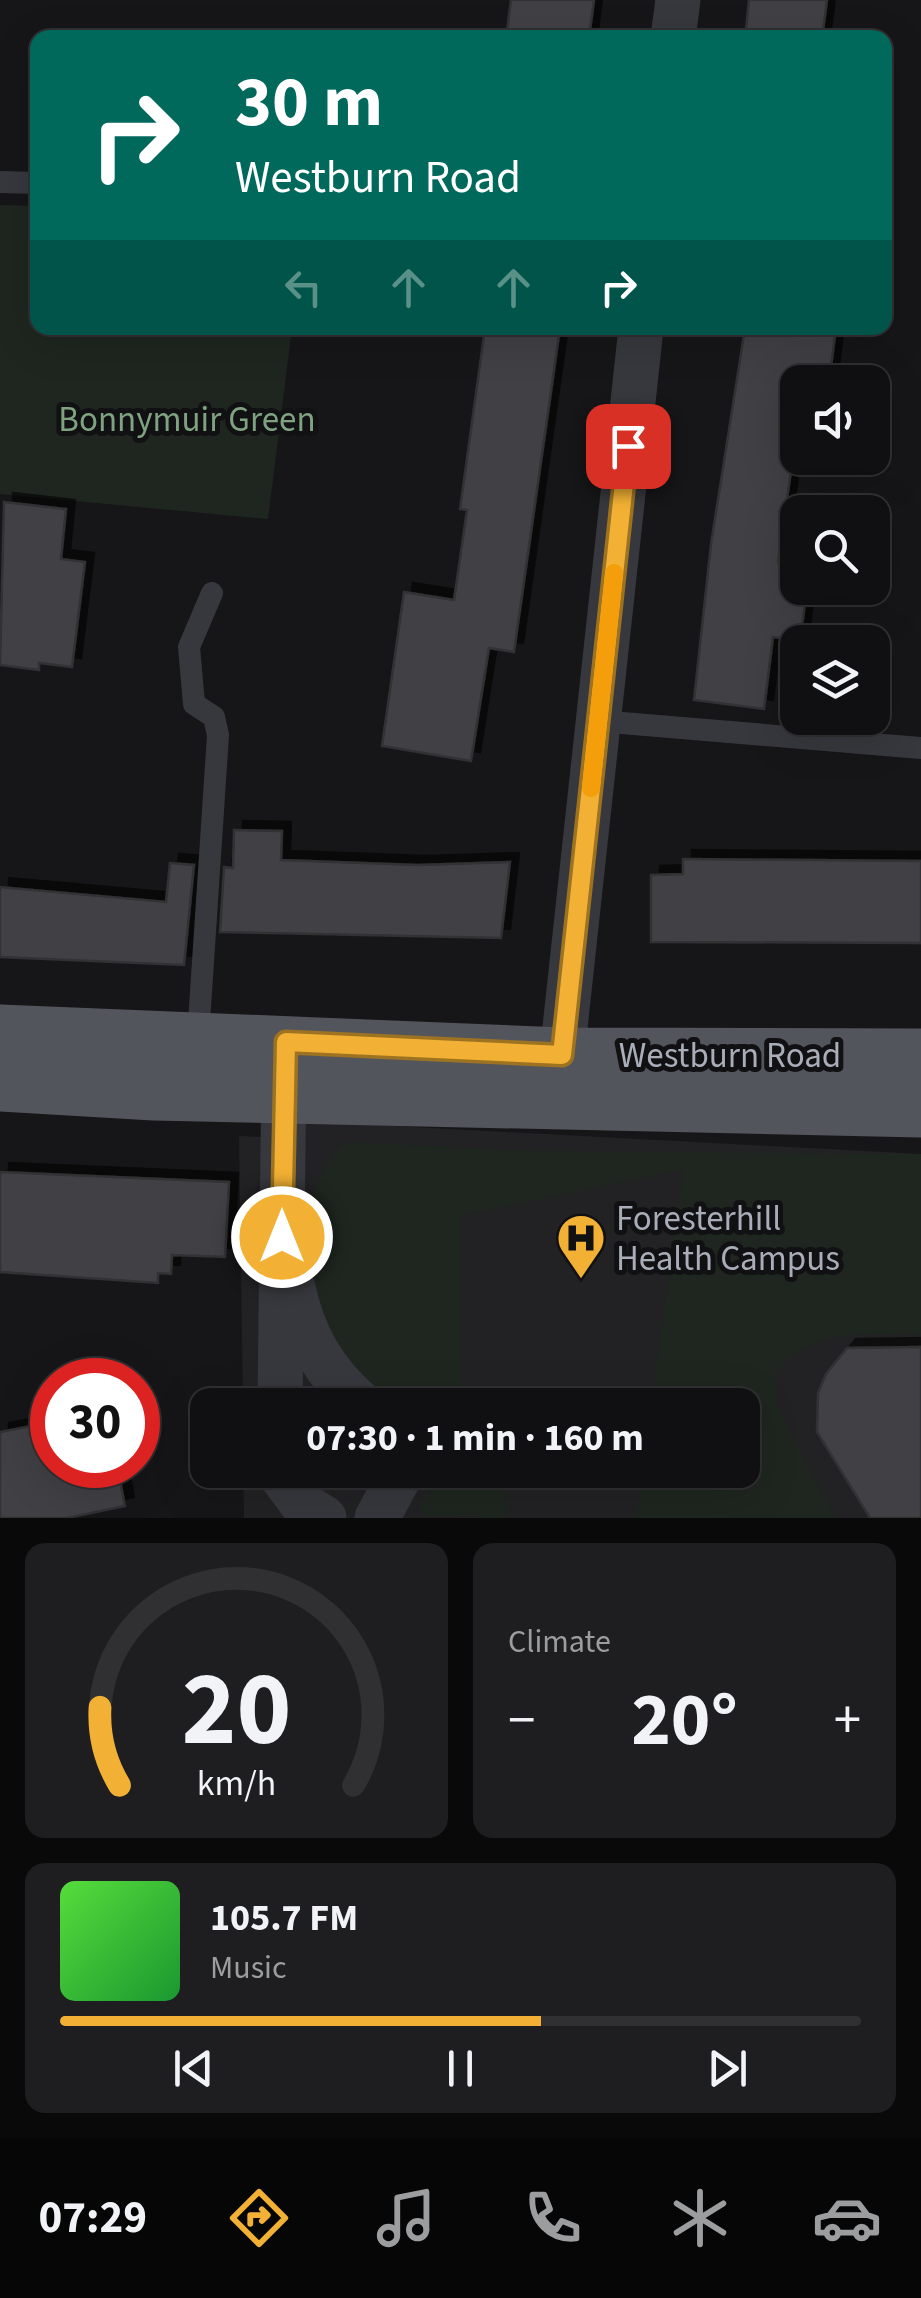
<!DOCTYPE html>
<html lang="en">
<head>
<meta charset="utf-8">
<style>
	body { margin:0; font-family:"Source Sans 3",sans-serif; background:#1e1e20; color:#f1f3f6; height:100vh; display:flex; flex-direction:column; font-size:38px; white-space:nowrap }
	* { box-sizing:border-box; margin:0 }
	p { font-size:32px; color:#9c9d9f }
	.icon { flex:none; width:55px; height:55px; fill:none; stroke:currentColor; stroke-width:2; stroke-linecap:round; stroke-linejoin:round }
	.map { position:relative; height:1518px; overflow:hidden }
	.panel { display:flex; flex-direction:column; gap:25px; padding:25px; background:#09090a; flex:1 }
	.panel>* { flex:none }
	.hud { position:absolute; left:30px; top:30px; width:862px; height:305px; border-radius:20px; box-shadow:0 10px 40px #0002,0 0 0 2px #303032; background:#00695c; color:#fff; overflow:hidden }
	.tools { position:absolute; left:780px; top:365px; display:grid; gap:20px }
	.tools a { display:grid; place-items:center; width:110px; height:110px; border-radius:20px; background:#101012; box-shadow:0 10px 40px #0002,0 0 0 2px #303032; font-size:50px }
	.speed { position:absolute; left:30px; top:1358px; display:flex; gap:20px; font-size:50px; font-weight:700; text-align:center }
	.speed>* { display:grid; place-content:center; width:130px; height:130px; border-radius:50%; background:#101012; box-shadow:0 10px 40px #0002,0 0 0 2px #303032; line-height:1 }
	.speed .limit { border:15px solid #d22; background:#fff; color:#111 }
	.pin { position:absolute; display:grid; place-items:center; width:85px; height:85px; color:#fff; margin:-42px; border-radius:20px; box-shadow:0 5px 15px #0006 }
	.me { position:absolute; width:110px; margin:-55px; rotate:0deg; stroke-linejoin:round; filter:drop-shadow(0 0 8px #0008) }
	.turn { display:flex; align-items:center; gap:35px; height:210px; padding:0 40px; font-size:45px }
	.turn .icon { width:130px; height:130px; stroke-width:2.5 }
	.turn b { display:block; font-size:70px; line-height:85px }
	.lanes { display:flex; align-items:center; height:95px; padding:0 40px; background:#0003; justify-content:center; gap:50px; direction:ltr }
	.lanes .off { opacity:.35 }
	.big { font-size:75px; font-weight:700; line-height:1.1 }
	.panel .card { flex:1; display:flex; flex-direction:column; justify-content:center; gap:15px; min-width:0; padding:0 35px; border-radius:20px; background:#1e1e20 }
	.panel .dial { align-items:center; gap:0 }
	.dial svg { height:260px; overflow:visible; fill:none; stroke:#303032; stroke-width:7; stroke-linecap:round; text-anchor:middle }
	.dial text { fill:#f1f3f6; stroke:none }
	.song { display:flex; align-items:center; gap:30px }
	.cover { width:120px; height:120px; border-radius:15px; background:linear-gradient(135deg,hsl(110 70% 55%),hsl(130 70% 35%)) }
	.played { height:10px; border-radius:5px; background:linear-gradient(90deg,#f2b134 60%,#303032 60%) }
	.keys { display:flex; justify-content:space-around; direction:ltr }
	.heat { display:flex; justify-content:space-between; align-items:center; font-size:55px; direction:ltr }
	.panel .tiles { flex:1; display:grid; gap:25px; grid-template-columns:1fr 1fr }
	.card:last-child { grid-column:span 2 }
	.trip { position:absolute; left:190px; top:1388px; width:570px; height:100px; border-radius:20px; background:#101012; box-shadow:0 10px 40px #0002,0 0 0 2px #303032; font-weight:700; line-height:100px; text-align:center }
	.tabs { display:flex; height:160px; justify-content:space-around; align-items:center; background:#060607; color:#9c9d9f }
	.tabs .icon { width:70px; height:70px }
	.tabs .active { color:#f2b134 }
	.tabs b { font-size:45px; color:#f1f3f6 }
	.map>svg:first-child { display:block }
	.built { fill:#222225 }
	.green { fill:#1e261f }
	.building { fill:#404145; stroke:#303034; stroke-width:2.5; filter:url(#shadow) }
	.lines { fill:none; stroke-linecap:round; stroke-linejoin:round }
	.lane { stroke:#37383d; stroke-width:22 }
	.street { stroke:#37383d; stroke-width:45 }
	.primary { stroke:#53555c; stroke-width:55 }
	.route-casing { stroke:#9d7322; stroke-width:25 }
	.route { stroke:#f2b134; stroke-width:18 }
	.slow { stroke:#f59e0b; stroke-width:18 }
	.labels { text-anchor:middle; stroke-width:10; stroke-linejoin:round; paint-order:stroke }
	.park-label { font-size:35px; fill:#7fa381; stroke:#111113 }
	.street-label { font-size:35px; fill:#a8adb8; stroke:#111113 }
	.poi-label { font-size:35px; fill:#a8adb8; stroke:#111113; text-anchor:start }
</style>
</head>
<body>
<div class="map">
<svg width="921" height="1518" viewBox="0 0 921 1518">
	<defs>
		<filter id="shadow"><feDropShadow dx="9" dy="-9" stdDeviation="0" flood-color="#0009"/></filter>
	</defs>
	<rect width="100%" height="100%" fill="#161618"/>
	<path class="built" d="M282,1120L921,1154V1518H244L243,1470H742V1405H243L239,1136L281,1138Z"/>
	<path class="green" d="M0,205L37,206L38,328H292L268,519L0,494Z
		M346,1142L538,1151L921,1154V1335C865,1335 813,1326 775,1375L776,1405L836,1518H636L643,1470H742V1405H651L683,1170L461,1216L460,1384L495,1405H392L355,1370L314,1315L297,1243H311C311,1199 312,1173 346,1142Z
		M476,1479L506,1487L507,1518L424,1515L420,1505L432,1487Z"/>
	<path class="building" d="M511,0H594L589,38H506Z
		M749,0H827L822,38H745Z
		M485,328H560L514,652L489,648L471,761L382,746L404,592L454,600L467,510L460,509Z
		M745,328H836L829,382H798V465L792,464L778,562L798,565V588H807L800,641L773,637L764,709L694,700L711,544Z
		M4,502L66,509L61,559L85,562L72,667L39,663V670L0,665Z
		M234,830L282,831L281,860L418,865L510,862L501,938L220,932L224,867L233,868Z
		M683,859L921,861V943L651,942V875L683,874Z
		M170,863L194,865L184,965L0,957V887L166,902Z
		M0,1172L229,1182L225,1257L172,1255L171,1274L158,1273V1283L0,1272Z
		M921,1347V1518H870L817,1432L818,1393L826,1374L847,1348Z
		M52,1422V1465H117L125,1506L67,1518H0V1432Z"/>
	<g class="lines">
		<path class="lane" d="M0,182L38,183
			M598,721L921,748
			M198,1037L218,735L214,717L194,704L189,647L212,593
			M487,1470L506,1475"/>
		<path class="street" d="M673,38L678,0
			M562,1055L641,328
			M293,1288C303,1335 324,1373 362,1405
			M280,1405L284,1062
			M280,1474L303,1505L324,1518
			M377,1518L403,1470"/>
		<path class="primary" d="M0,1032L562,1055L921,1056
			M0,1084L154,1093L921,1110"/>
	</g>
	<g class="lines">
		<g class="route-casing">
			<path id="route" d="M282,1237L286,1042L562,1055L628,446"/>
		</g>
		<use href="#route" class="route"/>
		<path class="slow" d="M591,788L614,573"/>
	</g>
	<defs>
		<g id="hospital-pin" transform="scale(2.5)"><path d="M0 17L-7.5 6A9.5 9.5 0 1 1 7.5 6Z" fill="#f2b134" stroke="#111113"/><path d="M-5-5h3v3.5h4V-5h3V5h-3V1.5h-4V5h-3Z" fill="#111"/></g>
	</defs>
	<g fill-rule="evenodd">
		<use href="#hospital-pin" x="581" y="1238"/>
	</g>
	<g class="labels">
		<g class="park-label">
			<text x="187" y="431">Bonnymuir Green</text>
		</g>
		<g class="street-label">
			<text x="730" y="1067">Westburn Road</text>
		</g>
		<g class="poi-label">
			<text x="616" y="1230">Foresterhill<tspan x="616" dy="40">Health Campus</tspan></text>
		</g>
	</g>
</svg>
<div class="tools">
<a><svg class="icon" aria-label="sound" viewBox="0 0 24 24"><path d="M4 9h4l5-4v14l-5-4H4zM17 9q2 3 0 6"/></svg></a>
<a><svg class="icon" aria-label="search" viewBox="0 0 24 24"><circle cx="10" cy="10" r="6"/><path d="M15 15l6 6"/></svg></a>
<a><svg class="icon" aria-label="layers" viewBox="0 0 24 24"><path d="M12 4l9 5-9 5-9-5zM3 14l9 5 9-5"/></svg></a>
</div>
<div class="speed"><div class="limit">30</div></div>
<div class="pin" style="left:628px;top:446px;background:#d93025"><svg class="icon" aria-label="arrive" viewBox="0 0 24 24"><path d="M6 21V4h12l-3 4 3 4H6"/></svg></div>
<svg class="me" style="left:282px;top:1237px" viewBox="-20 -20 40 40"><circle r="17" fill="#f2b134" stroke="#fff" stroke-width="3"/><path d="M0-11L8 9 0 5-8 9z" fill="#fff"/></svg>
<div class="trip">07:30 · 1 min · 160 m</div>
<div class="hud">
<div class="turn"><svg class="icon" aria-label="right" viewBox="0 0 24 24"><path d="M7 20v-9h11M14 6l5 5-5 5"/></svg><div><b>30 m</b>Westburn Road</div></div>
<div class="lanes"><svg class="icon off" aria-label="left" viewBox="0 0 24 24"><path d="M17 20v-9H6M10 6l-5 5 5 5"/></svg><svg class="icon off" aria-label="ahead" viewBox="0 0 24 24"><path d="M12 20V5M6 11l6-6 6 6"/></svg><svg class="icon off" aria-label="ahead" viewBox="0 0 24 24"><path d="M12 20V5M6 11l6-6 6 6"/></svg><svg class="icon" aria-label="right" viewBox="0 0 24 24"><path d="M7 20v-9h11M14 6l5 5-5 5"/></svg></div>
</div>
</div>
<section class="panel">
<div class="tiles">
<div class="card dial"><svg viewBox="0 0 100 80">
<path d="M14 69A42 42 0 1 1 86 69"/>
<path d="M14 69A42 42 0 0 1 8 45" stroke="#f2b134"/>
<text x="50" y="56" font-size="32" font-weight="700">20</text>
<text x="50" y="72" font-size="11">km/h</text>
</svg></div>
<div class="card"><p>Climate</p>
<div class="heat"><a>−</a><b class="big">20°</b><a>+</a></div>
</div>
<div class="card">
<div class="song"><i class="cover"></i><div><b>105.7 FM</b><p>Music</p></div></div>
<div class="played"></div>
<div class="keys"><svg class="icon" aria-label="previous" viewBox="0 0 24 24"><path d="M18 5L8 12l10 7zM5 5v14"/></svg><svg class="icon" aria-label="pause" viewBox="0 0 24 24"><path d="M8 5v14M16 5v14"/></svg><svg class="icon" aria-label="next" viewBox="0 0 24 24"><path d="M6 5l10 7-10 7zM19 5v14"/></svg></div>
</div>
</div>
</section>
<nav class="tabs">
<b>07:29</b>
<svg class="icon active" aria-label="directions" viewBox="0 0 24 24"><path d="M12 3l9 9-9 9-9-9zM9 14v-3h6M13 9l2 2-2 2"/></svg>
<svg class="icon" aria-label="music" viewBox="0 0 24 24"><path d="M9 18V5l10-2v13"/><circle cx="6" cy="18" r="3"/><circle cx="16" cy="16" r="3"/></svg>
<svg class="icon" aria-label="phone" viewBox="0 0 24 24"><path d="M5 4h4l2 5-3 2q2 4 5 5l2-3 5 2v4C11 20 4 13 5 4z"/></svg>
<svg class="icon" aria-label="climate" viewBox="0 0 24 24"><path d="M12 3v18M4 7l16 10M4 17L20 7"/></svg>
<svg class="icon" aria-label="car" viewBox="0 0 24 24"><path d="M5 17H2v-5l4-1 3-4h7l3 4 3 1v5h-3M9 17h6M6 11h13"/><circle cx="7" cy="17" r="2"/><circle cx="17" cy="17" r="2"/></svg>
</nav>
</body>
</html>
